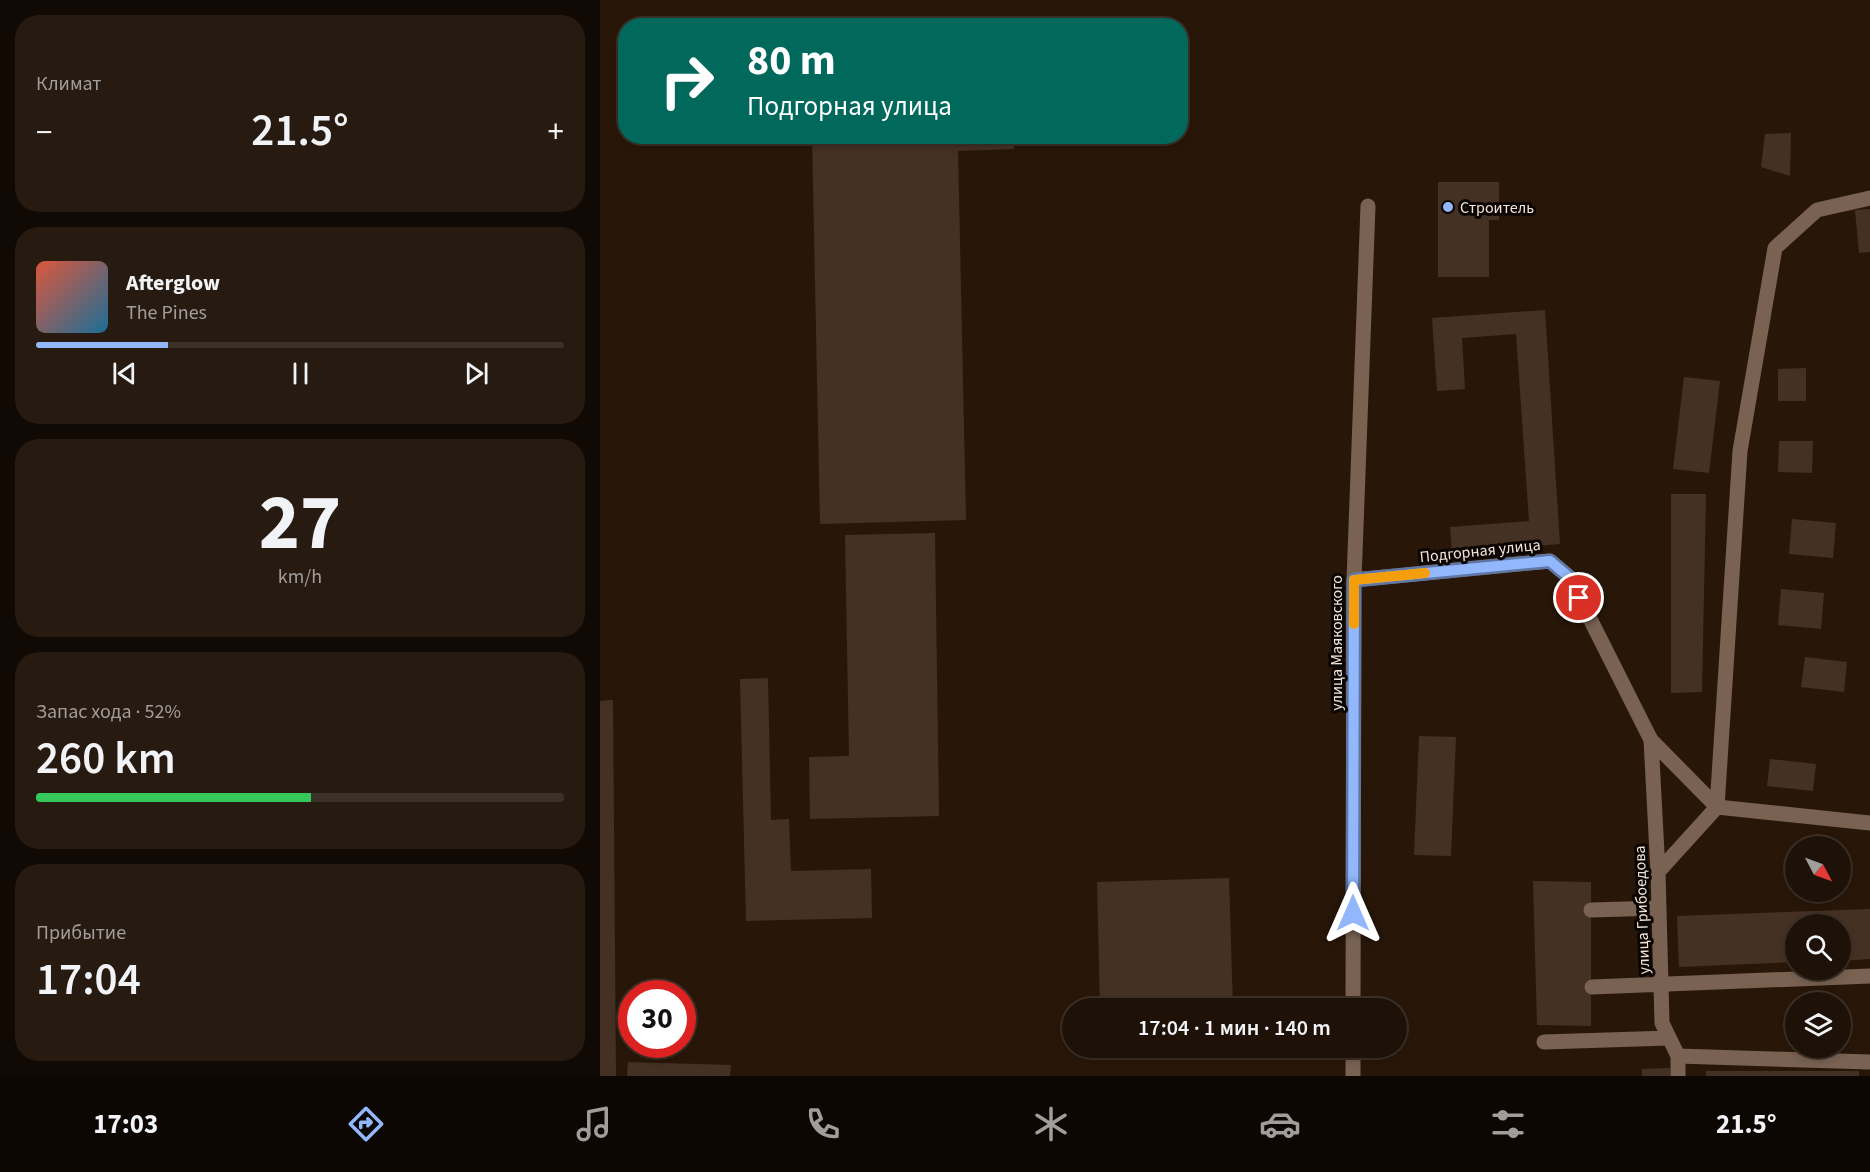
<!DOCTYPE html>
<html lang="ru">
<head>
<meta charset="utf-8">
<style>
	body { margin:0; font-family:"Source Sans 3",sans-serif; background:#261a11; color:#f1f3f6; height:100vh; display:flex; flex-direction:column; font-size:22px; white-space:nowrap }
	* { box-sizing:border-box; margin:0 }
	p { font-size:20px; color:#a19d9b }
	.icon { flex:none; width:33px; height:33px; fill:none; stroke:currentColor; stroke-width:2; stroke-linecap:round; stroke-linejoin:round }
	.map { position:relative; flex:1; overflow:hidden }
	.details { display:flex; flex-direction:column; gap:15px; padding:15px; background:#100904; width:600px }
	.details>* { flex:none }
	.banner { position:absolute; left:18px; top:18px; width:570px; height:126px; border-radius:24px; box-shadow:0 3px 9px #0003,0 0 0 2px #3c3128; background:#00695c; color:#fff; overflow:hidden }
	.needle { width:39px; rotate:131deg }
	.buttons { position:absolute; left:1185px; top:836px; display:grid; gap:12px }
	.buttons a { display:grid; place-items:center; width:66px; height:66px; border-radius:50%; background:#1e1107; box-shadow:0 3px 9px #0003,0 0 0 2px #3c3128; font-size:30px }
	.speed { position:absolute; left:18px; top:980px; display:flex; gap:12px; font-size:30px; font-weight:700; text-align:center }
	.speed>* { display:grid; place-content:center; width:78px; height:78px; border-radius:50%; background:#1e1107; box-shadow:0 3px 9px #0003,0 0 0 2px #3c3128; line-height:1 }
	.speed .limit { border:9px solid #d22; background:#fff; color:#111 }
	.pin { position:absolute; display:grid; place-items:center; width:51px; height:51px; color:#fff; margin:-26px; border:3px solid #fff; border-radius:50%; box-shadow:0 2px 6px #0007 }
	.me { position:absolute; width:66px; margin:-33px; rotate:0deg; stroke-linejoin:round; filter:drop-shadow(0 0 4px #0008) }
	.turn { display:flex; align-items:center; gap:21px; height:126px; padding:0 30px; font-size:27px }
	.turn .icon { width:78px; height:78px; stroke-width:2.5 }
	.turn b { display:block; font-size:42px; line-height:51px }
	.big { font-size:45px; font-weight:600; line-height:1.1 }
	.details .tile { flex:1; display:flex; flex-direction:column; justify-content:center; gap:9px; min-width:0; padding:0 21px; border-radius:24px; background:#261a11 }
	.details .dial { align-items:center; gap:0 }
	.dial b { font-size:78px; line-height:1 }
	.song { display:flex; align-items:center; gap:18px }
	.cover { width:72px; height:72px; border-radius:9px; background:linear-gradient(135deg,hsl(10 70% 55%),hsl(200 70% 35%)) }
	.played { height:6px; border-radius:3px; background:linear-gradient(90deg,#92b7fd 25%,#3c3128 25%) }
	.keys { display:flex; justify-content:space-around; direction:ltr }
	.heat { display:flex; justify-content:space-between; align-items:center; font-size:33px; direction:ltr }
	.charge { height:9px; border-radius:4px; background:linear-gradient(90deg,#34c759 52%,#3c3128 0) }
	.trip { position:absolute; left:462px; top:998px; width:345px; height:60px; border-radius:30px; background:#1e1107; box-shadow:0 3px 9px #0003,0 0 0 2px #3c3128; font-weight:600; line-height:60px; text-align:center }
	.tabs { display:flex; height:96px; justify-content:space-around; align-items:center; background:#0c0703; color:#a19d9b }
	.tabs .icon { width:42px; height:42px }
	.tabs .active { color:#92b7fd }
	.tabs b { font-size:27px; color:#f1f3f6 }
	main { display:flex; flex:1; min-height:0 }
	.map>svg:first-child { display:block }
	.building { fill:#453123 }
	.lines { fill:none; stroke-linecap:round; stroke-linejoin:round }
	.minor { stroke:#796252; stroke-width:15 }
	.route-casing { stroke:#5f77a4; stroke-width:15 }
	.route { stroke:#92b7fd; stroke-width:10 }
	.slow { stroke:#f59e0b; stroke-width:10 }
	.poi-dot { fill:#92b7fd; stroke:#0b0502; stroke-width:2 }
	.labels { text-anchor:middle; stroke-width:6; stroke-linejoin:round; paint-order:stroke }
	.poi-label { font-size:16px; fill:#f1e4db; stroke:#0b0502; text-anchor:start }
	.street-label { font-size:16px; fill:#f1e4db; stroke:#0b0502 }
</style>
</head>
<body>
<main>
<section class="details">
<div class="tile"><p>Климат</p>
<div class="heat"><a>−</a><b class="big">21.5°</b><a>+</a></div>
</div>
<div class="tile">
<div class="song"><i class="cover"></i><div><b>Afterglow</b><p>The Pines</p></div></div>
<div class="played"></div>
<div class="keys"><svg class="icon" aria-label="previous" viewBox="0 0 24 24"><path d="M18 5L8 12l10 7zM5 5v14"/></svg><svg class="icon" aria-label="pause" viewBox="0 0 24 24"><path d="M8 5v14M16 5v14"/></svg><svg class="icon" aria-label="next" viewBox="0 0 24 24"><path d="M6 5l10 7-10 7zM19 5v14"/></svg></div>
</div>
<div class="tile dial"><b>27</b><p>km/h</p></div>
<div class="tile"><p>Запас хода · 52%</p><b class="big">260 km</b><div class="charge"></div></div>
<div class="tile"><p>Прибытие</p><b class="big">17:04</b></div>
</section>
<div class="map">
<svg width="1270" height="1076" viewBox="0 0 1270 1076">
	<rect width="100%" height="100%" fill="#281709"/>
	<path class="building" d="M1191,133L1190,176L1161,167L1165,134Z
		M212,136H414V149L358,151L366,520L220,524Z
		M838,182H899V220H889V277H838Z
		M1270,209V252L1259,253L1255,210Z
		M945,310L960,544L852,552L850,527L929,521L916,334L862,338L865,389L837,391L832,318Z
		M1206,368V401H1178V369Z
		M1084,377L1120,381L1109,473L1073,469Z
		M1179,441H1213L1212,473L1178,472Z
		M1071,494H1106L1102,692L1071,693Z
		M1192,519L1236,523L1233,558L1189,554Z
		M335,533L339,816L210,819L209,757L249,756L245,535Z
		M1181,589L1224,593L1221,629L1178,625Z
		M1205,657L1247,662L1244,692L1201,687Z
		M168,678L171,820L189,819L191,871L271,869L272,918L146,921L140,679Z
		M13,700L16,1076H0V701Z
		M819,736L856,737L851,856L814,855Z
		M1170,759L1216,764L1213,791L1167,786Z
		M629,878L633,1008H500L497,882Z
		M933,881L991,882V1026L937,1025Z
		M1270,909V959L1240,961V924H1196V962L1079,967L1077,916Z
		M28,1062L131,1065L130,1076H27Z
		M1070,1068V1076H1042V1069Z
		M1106,1071H1259V1076H1106Z"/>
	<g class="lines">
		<path class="minor" d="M754,580L950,561L969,577L1051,740L1117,807L1270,823
			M1051,740L1058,872L1062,1023L1078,1056V1076
			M1058,872L1117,807L1140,451L1175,248L1217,210L1270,198
			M991,910L1059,908
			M992,987L1270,976
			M753,1008L754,580L768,206
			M944,1042L1069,1038
			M1078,1056L1270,1062
			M753,1076V1047"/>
	</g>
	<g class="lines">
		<g class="route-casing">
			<path id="route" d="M753,913L754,580L950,561L969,577L979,598"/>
		</g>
		<use href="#route" class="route"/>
		<path class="slow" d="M754,624V580L825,573"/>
	</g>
	<circle class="poi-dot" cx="848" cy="207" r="6"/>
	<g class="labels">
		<g class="poi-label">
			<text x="860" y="213">Строитель</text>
		</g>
		<g class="street-label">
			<text transform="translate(880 550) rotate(-6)" y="6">Подгорная улица</text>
			<text transform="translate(736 643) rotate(-90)" y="6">улица Маяковского</text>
			<text transform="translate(1041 910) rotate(-92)" y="6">улица Грибоедова</text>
		</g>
	</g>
</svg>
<div class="buttons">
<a><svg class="needle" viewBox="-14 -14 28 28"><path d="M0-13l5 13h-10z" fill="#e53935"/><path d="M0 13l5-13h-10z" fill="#a19d9b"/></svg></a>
<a><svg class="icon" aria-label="search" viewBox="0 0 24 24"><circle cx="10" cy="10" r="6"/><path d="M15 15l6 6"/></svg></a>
<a><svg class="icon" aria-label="layers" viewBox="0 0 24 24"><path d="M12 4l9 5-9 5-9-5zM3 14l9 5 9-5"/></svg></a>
</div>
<div class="speed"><div class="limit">30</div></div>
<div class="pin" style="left:979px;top:598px;background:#d93025"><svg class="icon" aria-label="arrive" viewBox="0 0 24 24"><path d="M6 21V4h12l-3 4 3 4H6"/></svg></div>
<svg class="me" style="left:753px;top:913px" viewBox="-20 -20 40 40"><path d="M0-17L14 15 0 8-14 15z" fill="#92b7fd" stroke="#fff" stroke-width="4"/></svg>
<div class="trip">17:04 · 1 мин · 140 m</div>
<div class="banner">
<div class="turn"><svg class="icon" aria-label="right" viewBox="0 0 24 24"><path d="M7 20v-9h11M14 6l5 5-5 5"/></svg><div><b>80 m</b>Подгорная улица</div></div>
</div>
</div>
</main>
<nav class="tabs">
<b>17:03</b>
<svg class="icon active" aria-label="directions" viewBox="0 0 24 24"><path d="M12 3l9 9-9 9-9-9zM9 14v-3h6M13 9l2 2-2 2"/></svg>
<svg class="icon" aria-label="music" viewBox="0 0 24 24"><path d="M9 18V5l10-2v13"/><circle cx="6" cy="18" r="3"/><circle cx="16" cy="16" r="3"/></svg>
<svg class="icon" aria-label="phone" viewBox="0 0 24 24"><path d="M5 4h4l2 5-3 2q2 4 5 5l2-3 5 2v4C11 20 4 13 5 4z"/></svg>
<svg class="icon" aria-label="climate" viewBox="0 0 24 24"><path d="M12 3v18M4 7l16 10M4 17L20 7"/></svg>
<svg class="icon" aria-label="car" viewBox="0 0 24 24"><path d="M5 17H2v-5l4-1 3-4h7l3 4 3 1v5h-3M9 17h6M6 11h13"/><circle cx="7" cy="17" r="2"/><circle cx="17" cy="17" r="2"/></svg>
<svg class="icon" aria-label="filters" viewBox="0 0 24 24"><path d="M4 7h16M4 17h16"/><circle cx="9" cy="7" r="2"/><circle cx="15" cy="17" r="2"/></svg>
<b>21.5°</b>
</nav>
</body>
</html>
